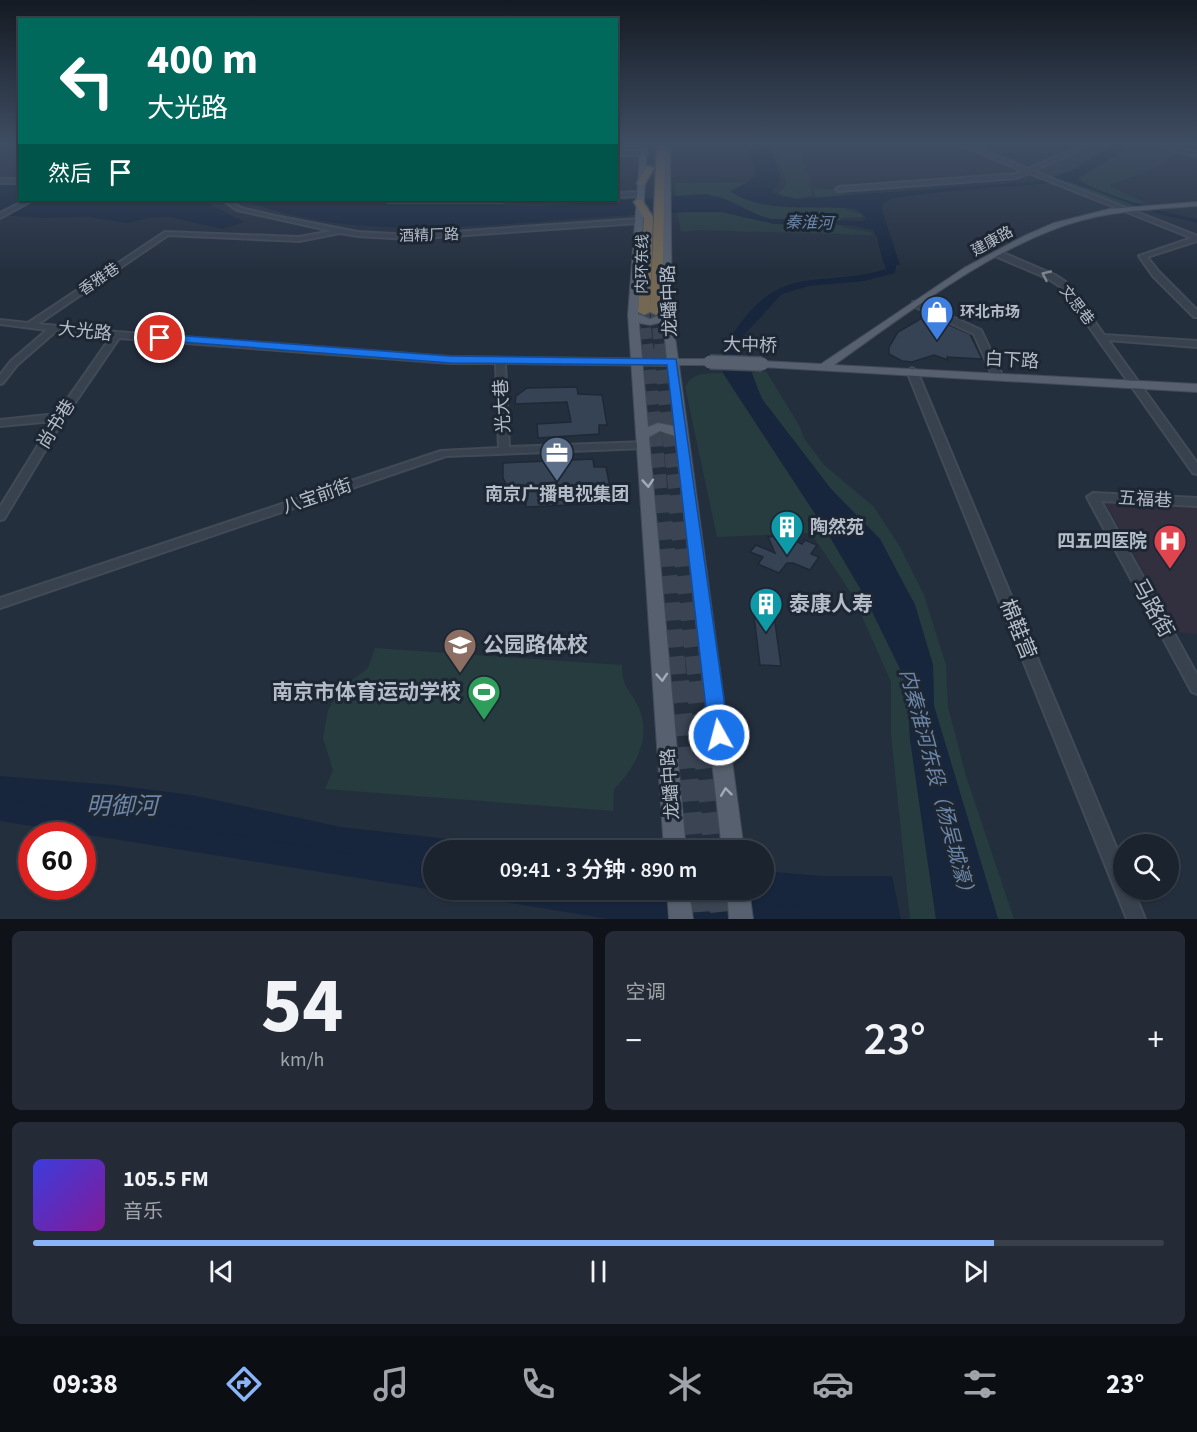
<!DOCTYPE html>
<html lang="zh">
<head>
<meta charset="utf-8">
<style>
	body { margin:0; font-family:"Source Sans 3","Noto Sans SC",sans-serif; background:#242b36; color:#f1f3f6; height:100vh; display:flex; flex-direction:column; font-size:22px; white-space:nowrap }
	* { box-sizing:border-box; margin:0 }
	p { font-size:20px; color:#a0a4aa }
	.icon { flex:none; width:33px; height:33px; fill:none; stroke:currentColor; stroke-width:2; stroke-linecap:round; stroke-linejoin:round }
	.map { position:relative; height:919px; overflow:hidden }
	.side { display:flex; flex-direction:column; gap:12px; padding:12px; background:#0f1319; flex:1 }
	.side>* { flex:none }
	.top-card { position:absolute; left:18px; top:18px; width:600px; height:183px; border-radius:0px; box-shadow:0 2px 4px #0004,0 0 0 2px #39404a; background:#00695c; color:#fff; overflow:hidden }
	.fabs { position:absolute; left:1113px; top:834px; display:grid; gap:12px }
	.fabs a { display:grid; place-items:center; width:66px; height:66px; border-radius:50%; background:#1b232e; box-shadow:0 2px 4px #0004,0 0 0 2px #39404a; font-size:30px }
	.speed { position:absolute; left:18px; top:822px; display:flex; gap:12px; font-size:30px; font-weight:700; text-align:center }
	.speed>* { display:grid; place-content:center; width:78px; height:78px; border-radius:50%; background:#1b232e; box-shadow:0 2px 4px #0004,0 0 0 2px #39404a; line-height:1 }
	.speed .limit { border:9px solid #d22; background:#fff; color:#111 }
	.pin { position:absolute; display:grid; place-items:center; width:51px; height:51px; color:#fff; margin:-26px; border:3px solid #fff; border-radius:50%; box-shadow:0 2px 6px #0007 }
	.me { position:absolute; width:66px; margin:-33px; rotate:353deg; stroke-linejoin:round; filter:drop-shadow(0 0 4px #0008) }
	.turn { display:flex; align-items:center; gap:21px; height:126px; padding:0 30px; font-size:27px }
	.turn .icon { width:78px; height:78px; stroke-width:2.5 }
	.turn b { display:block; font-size:42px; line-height:51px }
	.then { display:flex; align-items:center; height:57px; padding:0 30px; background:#0003; gap:12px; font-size:22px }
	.big { font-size:45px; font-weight:600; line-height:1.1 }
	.side .widget { flex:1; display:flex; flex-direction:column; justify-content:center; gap:9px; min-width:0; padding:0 21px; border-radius:9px; background:#242b36 }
	.side .dial { align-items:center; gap:0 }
	.dial b { font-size:78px; line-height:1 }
	.song { display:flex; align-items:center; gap:18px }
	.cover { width:72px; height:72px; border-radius:9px; background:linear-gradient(135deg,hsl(240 70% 55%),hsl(290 70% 35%)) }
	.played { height:6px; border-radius:3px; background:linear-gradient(90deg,#8ab4f8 85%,#39404a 85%) }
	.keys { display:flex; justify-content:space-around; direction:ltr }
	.heat { display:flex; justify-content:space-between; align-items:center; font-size:33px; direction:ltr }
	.side .tiles { flex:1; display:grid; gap:12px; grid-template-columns:1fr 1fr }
	.widget:last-child { grid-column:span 2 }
	.trip { position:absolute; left:423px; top:840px; width:351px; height:60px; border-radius:30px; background:#1b232e; box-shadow:0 2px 4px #0004,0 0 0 2px #39404a; font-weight:600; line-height:60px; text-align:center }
	.tabs { display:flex; height:96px; justify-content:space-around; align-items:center; background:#0b0e12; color:#a0a4aa }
	.tabs .icon { width:42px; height:42px }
	.tabs .on { color:#8ab4f8 }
	.tabs b { font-size:27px; color:#f1f3f6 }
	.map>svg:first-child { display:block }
	.medical { fill:#32303f }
	.green { fill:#263c3f }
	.water { fill:#17263c }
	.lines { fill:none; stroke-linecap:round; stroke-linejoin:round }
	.river { fill:#17263c; fill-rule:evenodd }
	.building { fill:#364354; stroke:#1f2835; stroke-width:1.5 }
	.highway-tunnel-far3 { stroke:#3a4453; stroke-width:11; stroke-dasharray:11 5; stroke-linecap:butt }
	.highway-tunnel-far2 { stroke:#3a4453; stroke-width:14; stroke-dasharray:14 7; stroke-linecap:butt }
	.highway-tunnel-far1 { stroke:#3a4453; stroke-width:18; stroke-dasharray:18 9; stroke-linecap:butt }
	.highway-tunnel { stroke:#3a4453; stroke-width:22; stroke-dasharray:22 11; stroke-linecap:butt }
	.minor-casing { stroke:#414a57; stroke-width:4 }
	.major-casing { stroke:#414a57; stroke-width:2 }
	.highway-casing { stroke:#434c59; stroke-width:3 }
	.minor { fill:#38414e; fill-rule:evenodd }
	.major { fill:#56606e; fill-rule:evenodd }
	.highway { fill:#746855; fill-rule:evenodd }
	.major-bridge-casing { stroke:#414a57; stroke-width:16; stroke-linecap:butt }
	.major-bridge { stroke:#56606e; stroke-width:13 }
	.oneway { stroke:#7c8592 }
	.oneway2 { stroke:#a1aab7 }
	.route { fill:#1a73e8; stroke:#114b97; stroke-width:1.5 }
	.labels { text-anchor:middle; stroke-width:6; stroke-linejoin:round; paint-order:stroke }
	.far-street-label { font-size:15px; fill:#b4bcc9; stroke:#1d2633 }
	.far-poi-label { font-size:15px; font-weight:bold; fill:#b4bcc9; stroke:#1d2633; text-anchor:start }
	.far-water-label { font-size:16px; font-style:italic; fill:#6d86a8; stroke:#1d2633 }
	.street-label { font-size:18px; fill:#b4bcc9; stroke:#1d2633 }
	.poi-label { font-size:18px; font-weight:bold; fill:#b4bcc9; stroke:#1d2633 }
	.water-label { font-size:20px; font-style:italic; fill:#6d86a8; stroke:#1d2633 }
	.near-poi-label { font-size:21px; font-weight:bold; fill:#b4bcc9; stroke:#1d2633; text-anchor:start }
	.near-street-label { font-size:21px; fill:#b4bcc9; stroke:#1d2633 }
	.near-water-label { font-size:24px; font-style:italic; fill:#6d86a8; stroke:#1d2633 }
</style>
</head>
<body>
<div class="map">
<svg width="1197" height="919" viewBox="0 0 1197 919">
	<rect width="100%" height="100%" fill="#242f3e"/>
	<path class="medical" d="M1104,501L1197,507V634L1177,632Z"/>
	<path class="green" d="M772,143H798L810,180L812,196L795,199L778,194L786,185V181Z
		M1088,143H1197V152L1186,150L1146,172L1111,184V187L1147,203L1127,206L1044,176L1036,171L1072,153L1086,149Z
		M748,182L731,191L819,208L813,188L842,190L845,195L846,210L862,214V217L841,218L839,224L844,228L874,233L869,235L699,230L681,232L676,205L675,183Z
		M766,371L799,425L804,438L824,465L874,507L900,547L924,595L946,665L948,707L966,776L1014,919H998L934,706L933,665L915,605L880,539L831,489L762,399L751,373Z
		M723,373L827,532L864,595L907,683L910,739L936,919H910L891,734V682L853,596L811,533L717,537L685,387C694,371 706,374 723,373Z
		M375,648L622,665C622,689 630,688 639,708C652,739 635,768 614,789L613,811L325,789L333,770L323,738L328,710L340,689L368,668Z"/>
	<path class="water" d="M744,143H769L781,181L773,190V194L796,199L1042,181L1072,170L1114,144L1112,143H1130L1116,156L1078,178C1091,193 1175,215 1197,219V223L1159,214L1070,182L950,191L893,198L883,203L882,210L900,265L884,264L877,237L873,230L850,225L774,224L721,212H690C638,214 587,218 535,222C437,229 337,236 243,200H330L538,206L704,194C729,196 747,213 771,219L863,221L866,219L862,213L855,209C815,204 765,215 730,191L748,182L755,175V168Z
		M0,185H19L20,200H202L244,222L223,229L169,217L148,218L127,223L88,217L40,218L0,215Z
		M720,363H748L762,399L831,489L880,539L915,605L933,665L934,706L998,919H936L910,739L907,683L864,595L827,532L723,373Z
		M0,776L114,785L192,795L341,827L547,850H434L433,874L204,838L0,810Z
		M764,871L822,876H892L901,919H779L543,890H764Z"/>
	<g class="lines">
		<path class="river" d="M884,243C893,247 898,264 895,273L864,281L809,286L782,294L743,336L740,349L743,376L741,379H731C724,364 726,344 735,331C782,261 820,289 886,269L879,246Z
			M0,799L434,866V890H436H434L0,821Z
			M493,890H581L631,897L797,906L806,910L810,919H608L505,902L496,899Z"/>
	</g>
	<path class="building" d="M927,315L970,334L982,359L947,357L948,360L934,355L912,362L902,361L889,354V347L898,332Z
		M577,387L578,394L602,395L607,425H599V434L538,438L537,424L571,422L567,402L515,404L516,396L527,388Z
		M593,459L594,467H606L613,503L526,507V496L507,497V486L503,478V463Z
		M790,535L793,540L802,544L805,540L817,545L811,554L819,557L810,570L793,563H787L779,573L758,564L763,557L750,552L756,545L775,553L768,537Z
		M752,600L772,601L781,666L760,665Z"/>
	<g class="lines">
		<path class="highway-tunnel-far3" d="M644,312L648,350
			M656,312L660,350"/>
		<path class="highway-tunnel-far2" d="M647,349L661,497
			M660,349L676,497"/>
		<path class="highway-tunnel-far1" d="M661,495L678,683
			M676,495L697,683"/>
		<path class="highway-tunnel" d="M678,681L694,850
			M697,681L715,850
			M698,890L700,919
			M719,890L722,919"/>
		<g class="minor-casing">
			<path id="minor" d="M956,143H964L1028,169L1087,143H1094L1033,171L1197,236V241L1147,257L1159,272L1197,310V317H1194L1153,276L1139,256L1192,238L1029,173L1017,178L839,191L836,189L839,187L1016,174L1023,171Z
				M1145,143H1156L1197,152V156Z
				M616,151H644L647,153L644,155H616Z
				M0,179H20V183H0Z
				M616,193L640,192L643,194L640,196L616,197Z
				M26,200H33L0,218V213Z
				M223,200H229L241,208L275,216L358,232L409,235L638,219L641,221L638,223L409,239L358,236L340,233L299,241L168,235L38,324L117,332L450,357L675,360V364L672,365L505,363L509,447L645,442L650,445L645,448L446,456L0,608V598L441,451L499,448L496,363H450L119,338L65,417L4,519L0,520V507L53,421L0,426V420L57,414L111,337L56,331L17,365L3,383L0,384V375L11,361L47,330L0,324V320L28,323L165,232L299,237L332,231L237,210Z
				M385,200H505L502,202H388Z
				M995,252H1001L1055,275L1067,283L1104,335L1197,341V347L1108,340L1197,463V474L1193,473L1061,287L1049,279L995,256Z
				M913,302H919L981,330L1003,377L1001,379H995L993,377L974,334L913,306Z
				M912,368L917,371L1124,866V890H1133L1145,919H1127L907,371Z
				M1093,493L1197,498V506L1101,501L1197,675V694L1192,692L1087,497Z"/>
		</g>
		<g class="major-casing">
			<path id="major" d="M641,143H647L638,314L650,319L662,314L664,143H670L672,315L678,359H710L716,362L710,365H679L744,850H722L675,436L660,431L649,437L686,850H664L628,315ZM663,322L674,426L658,423L648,427L639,323L650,325Z
				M1197,202V206C1158,209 1117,210 1079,221C996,244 905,315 834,365L1197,384V392L762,367L756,364L762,361L821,364L964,268L1024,236L1054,223L1109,209Z
				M667,890H689L693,919H669Z
				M727,890H749L753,919H729Z"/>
		</g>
		<g class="highway-casing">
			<path id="highway" d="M657,143H665L662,312L656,315L650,312Z
				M647,166L654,168L644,185H638L637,183Z
				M636,200H642L653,217L650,312L644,315L638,312L644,218L634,202Z"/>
		</g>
		<use href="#minor" class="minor"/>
		<use href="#major" class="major"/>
		<use href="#highway" class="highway"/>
		<g class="major-bridge-casing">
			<path id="major-bridge" d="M710,362L762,364"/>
		</g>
		<use href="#major-bridge" class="major-bridge"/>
	</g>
	<defs><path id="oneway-chevron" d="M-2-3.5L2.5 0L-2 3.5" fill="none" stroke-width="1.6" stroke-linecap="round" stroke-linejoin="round" transform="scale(1.5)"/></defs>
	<use class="oneway" href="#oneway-chevron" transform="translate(1046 275) rotate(-155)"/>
	<g class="oneway2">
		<use href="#oneway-chevron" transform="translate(648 483) rotate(86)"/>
		<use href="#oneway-chevron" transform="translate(662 677) rotate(86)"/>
		<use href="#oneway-chevron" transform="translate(726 792) rotate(-97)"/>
	</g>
	<linearGradient id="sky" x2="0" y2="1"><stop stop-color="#141a22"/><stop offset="0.53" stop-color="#3f4d63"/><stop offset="1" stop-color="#3f4d63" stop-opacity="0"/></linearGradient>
	<rect width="1197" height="272" fill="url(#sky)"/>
	<path class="route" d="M160,334L450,356L676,359L729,735L726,741L719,743L712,741L709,735L667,365L450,363L156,340L155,338Z"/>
	<defs>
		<g id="shop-pin" transform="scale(1.725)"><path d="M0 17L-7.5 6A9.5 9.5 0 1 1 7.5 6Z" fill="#3f7fe0" stroke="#1d2633"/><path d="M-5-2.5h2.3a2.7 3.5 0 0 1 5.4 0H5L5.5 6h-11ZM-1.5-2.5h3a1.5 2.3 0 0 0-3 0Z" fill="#fff"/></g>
		<g id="office-pin" transform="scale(1.725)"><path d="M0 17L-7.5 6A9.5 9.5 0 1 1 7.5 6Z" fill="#5c6f8a" stroke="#1d2633"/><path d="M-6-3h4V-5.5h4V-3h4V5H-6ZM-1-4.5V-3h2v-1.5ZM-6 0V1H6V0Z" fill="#fff"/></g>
		<g id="building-pin" transform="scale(1.725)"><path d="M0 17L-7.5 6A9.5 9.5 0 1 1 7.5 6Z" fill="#0f9aa8" stroke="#1d2633"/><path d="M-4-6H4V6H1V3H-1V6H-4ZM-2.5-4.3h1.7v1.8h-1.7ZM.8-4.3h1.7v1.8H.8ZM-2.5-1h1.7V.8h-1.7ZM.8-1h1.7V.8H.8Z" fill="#fff"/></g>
		<g id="hospital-pin" transform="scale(1.725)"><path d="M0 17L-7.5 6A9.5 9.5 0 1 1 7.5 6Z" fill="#e0444e" stroke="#1d2633"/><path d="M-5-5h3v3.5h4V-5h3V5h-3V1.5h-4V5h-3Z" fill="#fff"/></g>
		<g id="school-pin" transform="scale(1.725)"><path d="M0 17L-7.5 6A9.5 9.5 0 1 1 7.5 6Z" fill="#8d6e63" stroke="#1d2633"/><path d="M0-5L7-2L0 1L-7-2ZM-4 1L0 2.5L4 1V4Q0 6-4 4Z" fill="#fff"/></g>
		<g id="stadium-pin" transform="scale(1.725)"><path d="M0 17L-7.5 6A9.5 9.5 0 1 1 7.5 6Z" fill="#2e9e5b" stroke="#1d2633"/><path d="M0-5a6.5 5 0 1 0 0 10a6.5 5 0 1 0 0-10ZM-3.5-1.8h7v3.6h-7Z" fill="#fff"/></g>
	</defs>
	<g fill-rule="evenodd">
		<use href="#shop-pin" x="937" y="312"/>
		<use href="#office-pin" x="557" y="453"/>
		<use href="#building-pin" x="787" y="527"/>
		<use href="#hospital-pin" x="1170" y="541"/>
		<use href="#building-pin" x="766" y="604"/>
		<use href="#school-pin" x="460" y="645"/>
		<use href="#stadium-pin" x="484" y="692"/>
	</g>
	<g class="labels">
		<g class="far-street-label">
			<text transform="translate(429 235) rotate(-2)" y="5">酒精厂路</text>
			<text transform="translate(992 241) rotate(-29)" y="5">建康路</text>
			<text transform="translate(642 264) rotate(-89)" y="5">内环东线</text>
			<text transform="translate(99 279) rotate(-34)" y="5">香雅巷</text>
			<text transform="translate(1077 305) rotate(52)" y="5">文思巷</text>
		</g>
		<g class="far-poi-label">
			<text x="960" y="317">环北市场</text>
		</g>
		<g class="far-water-label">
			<text transform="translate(809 222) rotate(1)" y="6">秦淮河</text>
		</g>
		<g class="street-label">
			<text transform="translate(669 301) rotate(-92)" y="6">龙蟠中路</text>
			<text transform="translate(85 331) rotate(6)" y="6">大光路</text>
			<text transform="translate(750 345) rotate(1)" y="6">大中桥</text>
			<text transform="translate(1012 360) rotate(3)" y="6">白下路</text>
			<text transform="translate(502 406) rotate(-93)" y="6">光大巷</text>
			<text transform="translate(56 424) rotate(-58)" y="6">尚书巷</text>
			<text transform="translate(317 496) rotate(-19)" y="6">八宝前街</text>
			<text transform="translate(1145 499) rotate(3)" y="6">五福巷</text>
			<text transform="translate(670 784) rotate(-94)" y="6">龙蟠中路</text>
		</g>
		<g class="poi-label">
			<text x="557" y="500">南京广播电视集团</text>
			<text x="810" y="533" text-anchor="start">陶然苑</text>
			<text x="1147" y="547" text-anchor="end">四五四医院</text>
		</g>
		<g class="water-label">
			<text transform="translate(938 785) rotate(75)" y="7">内秦淮河东段（杨吴城濠）</text>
		</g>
		<g class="near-poi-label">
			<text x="789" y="611">泰康人寿</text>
			<text x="483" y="652">公园路体校</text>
			<text x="461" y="699" text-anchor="end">南京市体育运动学校</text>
		</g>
		<g class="near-street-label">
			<text transform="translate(1153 608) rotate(61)" y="7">马路街</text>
			<text transform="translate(1018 629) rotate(68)" y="7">棉鞋营</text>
		</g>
		<g class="near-water-label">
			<text x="122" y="814">明御河</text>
		</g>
	</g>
</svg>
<div class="fabs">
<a><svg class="icon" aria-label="search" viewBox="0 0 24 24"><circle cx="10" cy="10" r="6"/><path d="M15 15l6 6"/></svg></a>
</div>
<div class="speed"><div class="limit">60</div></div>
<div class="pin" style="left:160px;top:338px;background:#d93025"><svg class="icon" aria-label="arrive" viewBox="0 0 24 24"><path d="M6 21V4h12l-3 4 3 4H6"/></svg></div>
<svg class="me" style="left:719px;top:735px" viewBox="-20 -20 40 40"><circle r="17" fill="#1a73e8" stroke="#fff" stroke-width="3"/><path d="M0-11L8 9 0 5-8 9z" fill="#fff"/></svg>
<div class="trip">09:41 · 3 分钟 · 890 m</div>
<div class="top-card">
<div class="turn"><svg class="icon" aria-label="left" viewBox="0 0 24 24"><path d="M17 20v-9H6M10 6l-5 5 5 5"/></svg><div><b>400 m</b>大光路</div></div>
<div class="then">然后<svg class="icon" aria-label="arrive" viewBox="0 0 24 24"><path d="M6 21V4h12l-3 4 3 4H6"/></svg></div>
</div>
</div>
<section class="side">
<div class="tiles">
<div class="widget dial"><b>54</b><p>km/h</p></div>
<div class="widget"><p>空调</p>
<div class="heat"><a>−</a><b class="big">23°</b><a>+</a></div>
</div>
<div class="widget">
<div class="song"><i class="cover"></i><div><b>105.5 FM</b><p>音乐</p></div></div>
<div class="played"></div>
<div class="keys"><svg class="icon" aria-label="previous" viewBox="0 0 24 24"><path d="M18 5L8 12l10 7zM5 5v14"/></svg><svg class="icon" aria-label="pause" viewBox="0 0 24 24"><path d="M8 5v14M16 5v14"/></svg><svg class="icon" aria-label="next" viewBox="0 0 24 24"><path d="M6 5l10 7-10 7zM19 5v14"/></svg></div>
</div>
</div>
</section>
<nav class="tabs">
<b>09:38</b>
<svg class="icon on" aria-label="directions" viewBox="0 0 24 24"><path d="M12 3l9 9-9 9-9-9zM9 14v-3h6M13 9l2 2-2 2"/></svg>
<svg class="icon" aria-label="music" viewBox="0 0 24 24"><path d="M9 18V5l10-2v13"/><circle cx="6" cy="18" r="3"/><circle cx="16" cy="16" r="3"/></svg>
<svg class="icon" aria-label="phone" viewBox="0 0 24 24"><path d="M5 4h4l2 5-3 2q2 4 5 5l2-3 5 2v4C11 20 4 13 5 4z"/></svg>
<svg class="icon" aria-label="climate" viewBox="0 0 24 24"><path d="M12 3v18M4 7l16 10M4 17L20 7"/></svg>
<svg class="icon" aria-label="car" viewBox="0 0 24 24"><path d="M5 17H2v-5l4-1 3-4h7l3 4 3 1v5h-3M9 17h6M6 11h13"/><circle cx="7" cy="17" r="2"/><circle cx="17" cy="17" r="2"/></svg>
<svg class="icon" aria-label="filters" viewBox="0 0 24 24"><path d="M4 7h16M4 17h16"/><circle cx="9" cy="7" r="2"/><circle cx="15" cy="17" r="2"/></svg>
<b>23°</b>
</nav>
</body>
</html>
